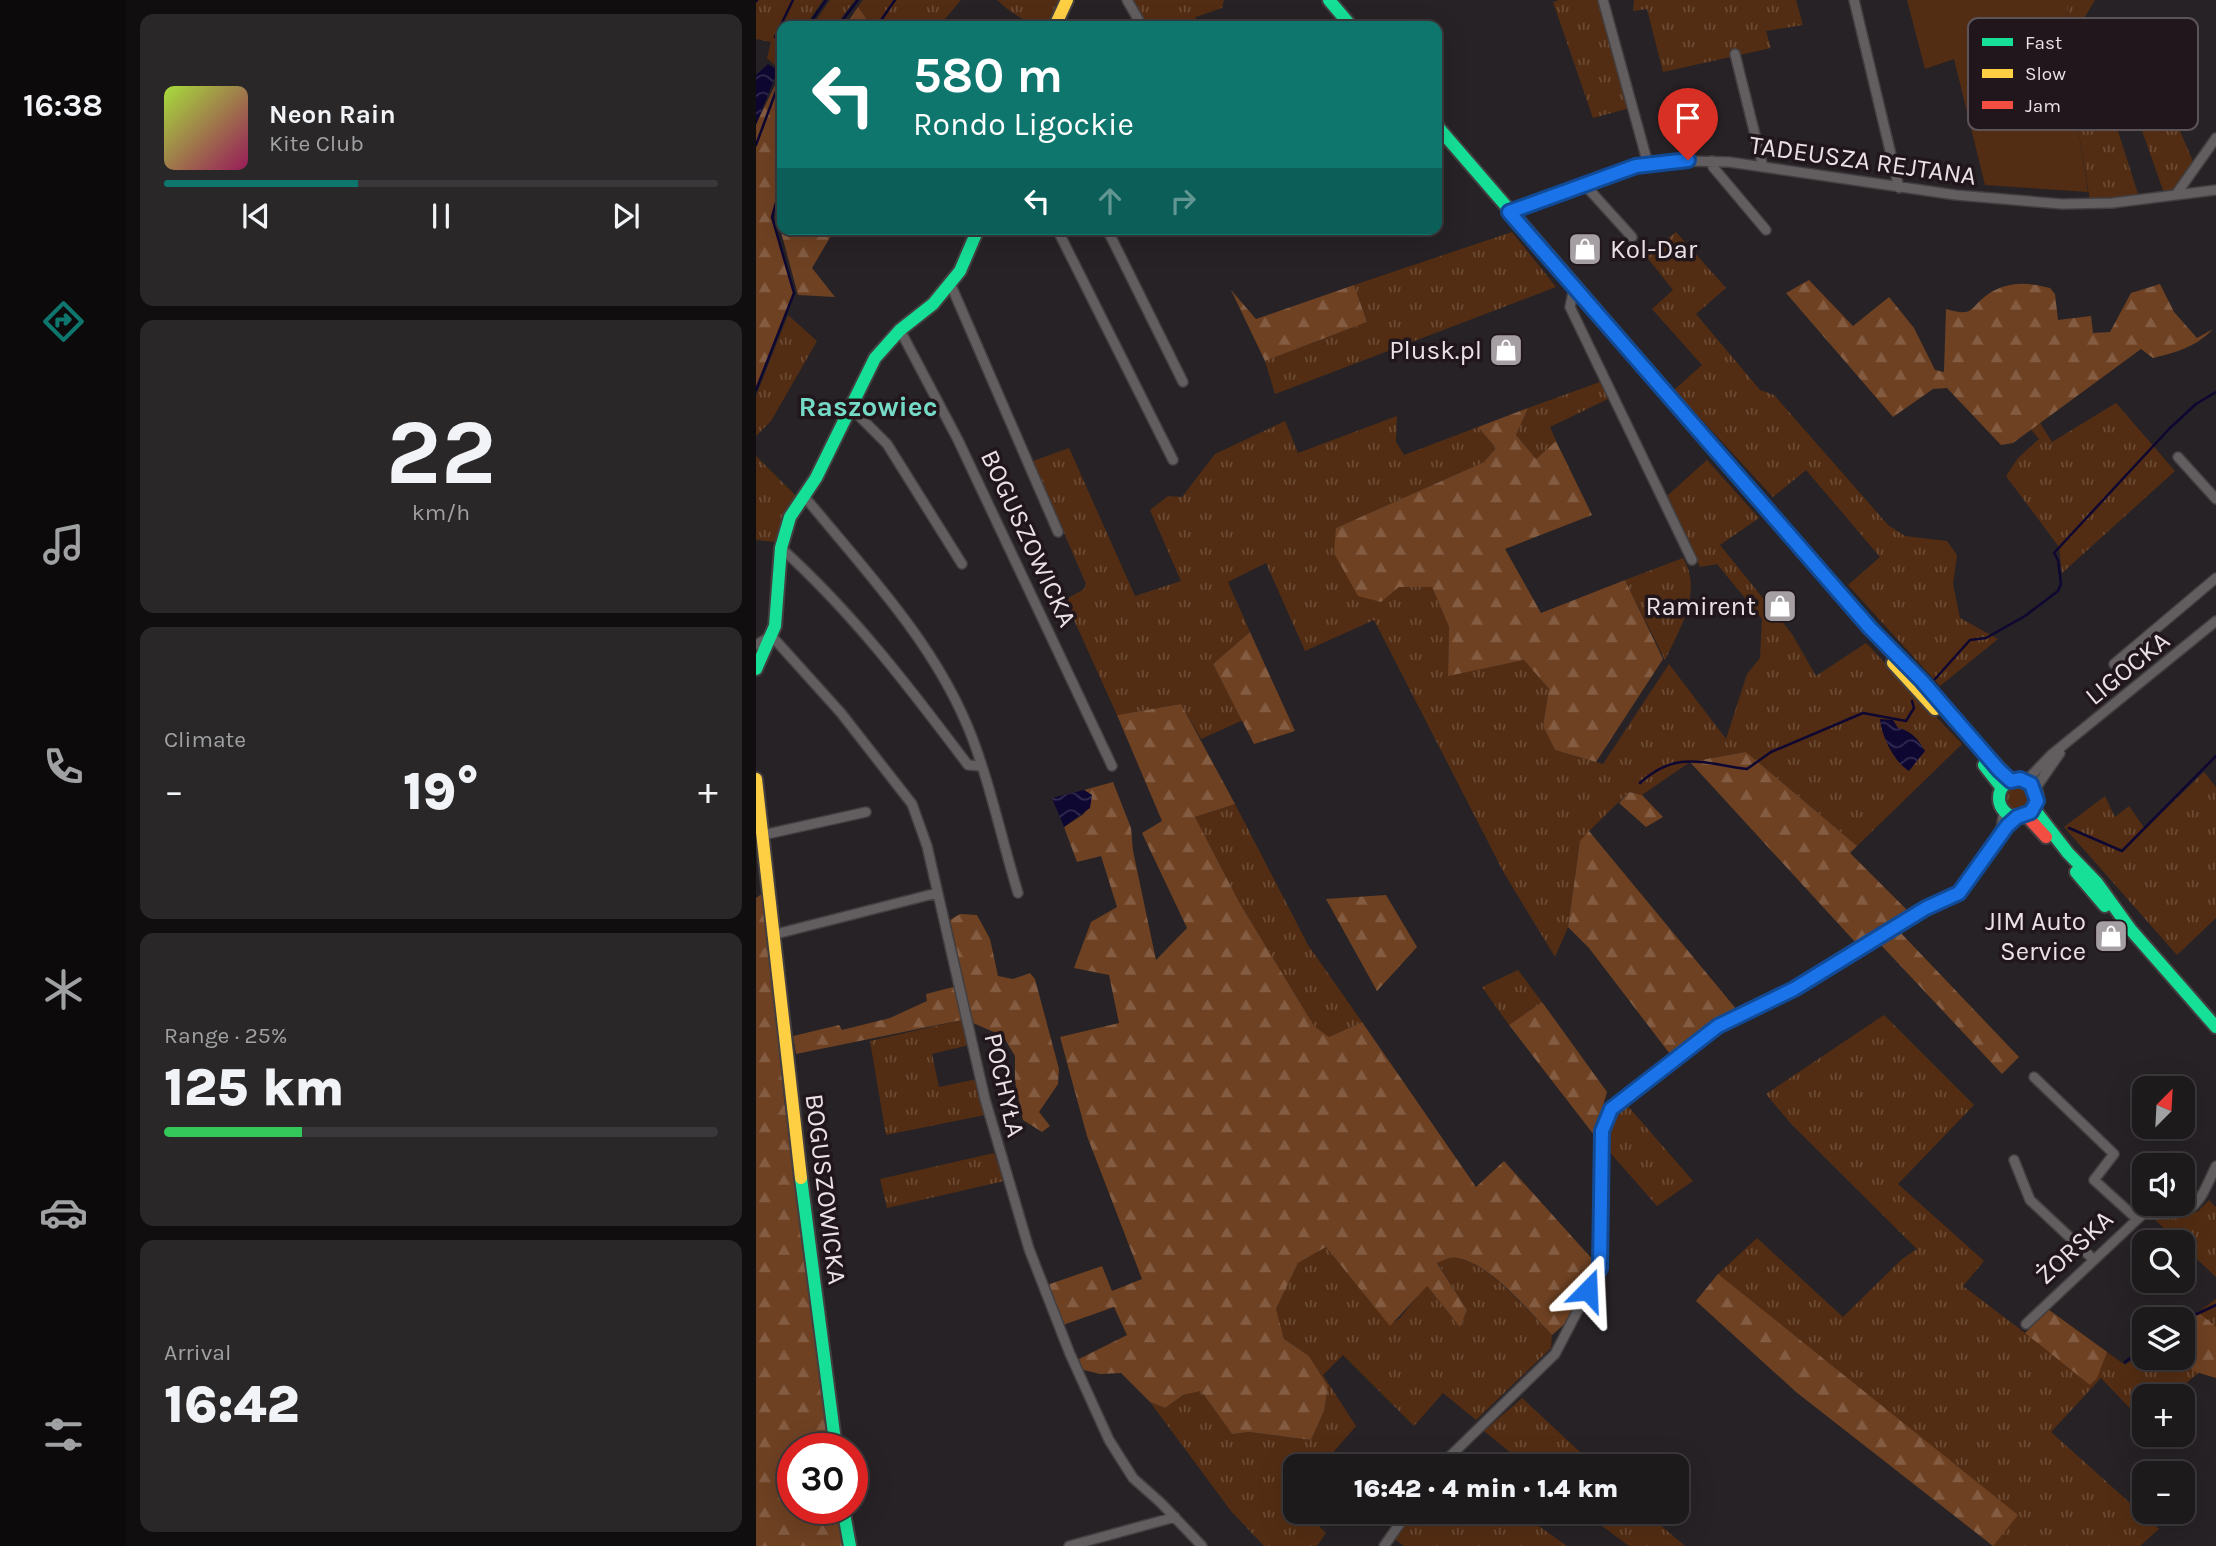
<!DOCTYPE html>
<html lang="en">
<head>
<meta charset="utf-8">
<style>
	body { margin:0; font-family:Karla,sans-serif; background:#2a2729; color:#f1f3f6; height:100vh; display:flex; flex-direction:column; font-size:26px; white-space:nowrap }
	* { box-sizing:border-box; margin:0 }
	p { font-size:23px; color:#a0a1a3 }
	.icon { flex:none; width:38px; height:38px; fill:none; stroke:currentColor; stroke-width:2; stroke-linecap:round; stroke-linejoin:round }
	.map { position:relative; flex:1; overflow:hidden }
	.sheet { display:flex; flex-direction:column; gap:14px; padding:14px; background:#100e0f; width:630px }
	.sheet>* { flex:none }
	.banner { position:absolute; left:21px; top:21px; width:665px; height:214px; border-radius:14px; box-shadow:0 7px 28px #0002,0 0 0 2px #3b383b; background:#0f766e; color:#fff; overflow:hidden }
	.needle { width:46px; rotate:24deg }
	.fabs { position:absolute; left:1376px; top:1076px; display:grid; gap:14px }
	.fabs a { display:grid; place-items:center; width:63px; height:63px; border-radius:14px; background:#1d1a1c; box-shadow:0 7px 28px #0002,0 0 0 2px #3b383b; font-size:35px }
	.speed { position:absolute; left:21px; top:1433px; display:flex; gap:14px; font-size:35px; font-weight:700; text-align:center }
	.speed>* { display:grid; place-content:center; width:91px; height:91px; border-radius:50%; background:#1d1a1c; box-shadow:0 7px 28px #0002,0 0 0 2px #3b383b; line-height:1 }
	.speed .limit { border:10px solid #d22; background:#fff; color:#111 }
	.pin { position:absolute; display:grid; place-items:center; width:60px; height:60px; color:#fff; margin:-72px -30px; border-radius:50% 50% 50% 0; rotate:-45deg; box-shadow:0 0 7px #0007 }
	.pin .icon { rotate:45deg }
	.me { position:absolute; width:77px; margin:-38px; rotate:21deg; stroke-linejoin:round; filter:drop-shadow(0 0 5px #0008) }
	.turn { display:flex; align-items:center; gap:24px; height:147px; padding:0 21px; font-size:32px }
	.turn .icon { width:91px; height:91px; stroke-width:2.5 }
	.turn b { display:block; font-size:49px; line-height:60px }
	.lanes { display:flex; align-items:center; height:66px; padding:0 21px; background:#0003; justify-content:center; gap:35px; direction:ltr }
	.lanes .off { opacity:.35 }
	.big { font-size:52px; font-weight:800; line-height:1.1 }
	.sheet .card { flex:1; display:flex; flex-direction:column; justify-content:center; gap:10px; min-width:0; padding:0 24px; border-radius:14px; background:#2a2729 }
	.sheet .dial { align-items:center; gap:0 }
	.dial b { font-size:91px; line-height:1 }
	.song { display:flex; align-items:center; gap:21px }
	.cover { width:84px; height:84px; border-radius:10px; background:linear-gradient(135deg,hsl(80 70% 55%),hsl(330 70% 35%)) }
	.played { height:7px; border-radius:4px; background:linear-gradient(90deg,#0f766e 35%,#3b383b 35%) }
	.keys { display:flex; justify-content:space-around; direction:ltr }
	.heat { display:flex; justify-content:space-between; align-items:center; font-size:38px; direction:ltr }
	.charge { height:10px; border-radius:5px; background:linear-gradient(90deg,#34c759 25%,#3b383b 0) }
	.trip { position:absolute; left:527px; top:1454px; width:406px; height:70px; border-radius:14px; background:#1d1a1c; box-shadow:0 7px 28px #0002,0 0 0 2px #3b383b; font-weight:800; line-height:70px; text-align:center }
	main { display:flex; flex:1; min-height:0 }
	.menu { display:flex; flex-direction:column; width:126px; justify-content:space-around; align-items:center; background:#0c0a0b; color:#a0a1a3 }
	.menu .icon { width:49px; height:49px }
	.menu .current { color:#0f766e }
	.menu b { font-size:32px; color:#f1f3f6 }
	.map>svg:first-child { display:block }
	.grass { fill:url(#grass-tufts) }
	.forest { fill:url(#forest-firs) }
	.garden { fill:#532d13 }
	.water { fill:url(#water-waves) }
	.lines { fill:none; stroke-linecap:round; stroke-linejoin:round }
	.stream { stroke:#0e0732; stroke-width:2.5 }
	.street-casing { stroke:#433f41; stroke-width:12 }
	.fast-casing { stroke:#433f41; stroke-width:16 }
	.slow-casing { stroke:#433f41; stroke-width:16 }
	.jam-casing { stroke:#433f41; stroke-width:16 }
	.street { stroke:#625e60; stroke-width:9 }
	.fast { stroke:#16e098; stroke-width:12 }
	.slow { stroke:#ffcf43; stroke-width:12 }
	.jam { stroke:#f24e42; stroke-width:12 }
	.route-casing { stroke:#114b97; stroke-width:18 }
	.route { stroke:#1a73e8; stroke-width:12 }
	.labels { text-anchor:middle; stroke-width:7; stroke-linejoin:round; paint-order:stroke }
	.street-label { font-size:26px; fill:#e9e1e5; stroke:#20161b }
	.poi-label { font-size:26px; fill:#e9e1e5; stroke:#20161b; text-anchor:end }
	.neighbourhood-label { font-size:28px; font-weight:bold; fill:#76dbc6; stroke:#20161b }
	.key { fill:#20161b; stroke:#5c5358; stroke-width:2 }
	.key-label { font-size:19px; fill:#e9e1e5 }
</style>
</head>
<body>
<main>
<nav class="menu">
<b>16:38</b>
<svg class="icon current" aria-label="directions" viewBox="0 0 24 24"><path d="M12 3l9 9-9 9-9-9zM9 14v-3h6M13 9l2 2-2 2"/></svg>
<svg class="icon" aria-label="music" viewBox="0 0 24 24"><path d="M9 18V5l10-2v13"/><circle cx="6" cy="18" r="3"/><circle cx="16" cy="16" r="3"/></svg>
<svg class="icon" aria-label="phone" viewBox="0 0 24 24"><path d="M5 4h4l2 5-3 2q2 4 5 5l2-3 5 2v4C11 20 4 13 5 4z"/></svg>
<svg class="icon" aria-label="climate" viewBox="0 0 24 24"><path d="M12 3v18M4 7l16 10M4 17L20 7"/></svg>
<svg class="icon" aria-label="car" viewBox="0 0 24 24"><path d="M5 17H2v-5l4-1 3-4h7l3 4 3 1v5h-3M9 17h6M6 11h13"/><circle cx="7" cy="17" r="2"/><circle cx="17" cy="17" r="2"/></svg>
<svg class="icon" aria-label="filters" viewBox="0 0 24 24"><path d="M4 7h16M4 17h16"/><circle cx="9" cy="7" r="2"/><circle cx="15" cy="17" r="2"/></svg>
</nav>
<section class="sheet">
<div class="card">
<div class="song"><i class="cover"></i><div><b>Neon Rain</b><p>Kite Club</p></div></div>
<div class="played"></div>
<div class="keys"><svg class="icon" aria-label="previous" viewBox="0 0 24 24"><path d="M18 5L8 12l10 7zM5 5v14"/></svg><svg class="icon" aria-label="pause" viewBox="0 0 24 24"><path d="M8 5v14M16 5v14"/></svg><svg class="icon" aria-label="next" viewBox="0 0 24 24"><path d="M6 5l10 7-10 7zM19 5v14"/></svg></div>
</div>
<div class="card dial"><b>22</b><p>km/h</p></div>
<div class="card"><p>Climate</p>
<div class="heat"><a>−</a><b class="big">19°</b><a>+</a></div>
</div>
<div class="card"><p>Range · 25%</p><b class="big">125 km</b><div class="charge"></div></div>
<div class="card"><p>Arrival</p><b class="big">16:42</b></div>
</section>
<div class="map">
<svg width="1460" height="1546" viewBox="0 0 1460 1546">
	<defs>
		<pattern id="grass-tufts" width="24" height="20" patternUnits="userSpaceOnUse" patternTransform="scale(1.75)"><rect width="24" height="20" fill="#532d13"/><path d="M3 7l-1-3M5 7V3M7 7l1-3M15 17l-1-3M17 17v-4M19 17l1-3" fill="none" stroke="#6c4b35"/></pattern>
		<pattern id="forest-firs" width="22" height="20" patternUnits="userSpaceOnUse" patternTransform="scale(1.75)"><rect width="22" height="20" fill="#6e4122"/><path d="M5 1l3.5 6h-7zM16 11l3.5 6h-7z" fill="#835c42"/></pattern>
		<pattern id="water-waves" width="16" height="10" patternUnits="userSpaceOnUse" patternTransform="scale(1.75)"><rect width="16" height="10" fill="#0e0732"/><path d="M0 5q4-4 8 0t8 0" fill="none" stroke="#312b50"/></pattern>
	</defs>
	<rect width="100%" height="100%" fill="#272225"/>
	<path class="grass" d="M0,0H67L49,26H26L25,71L11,58L15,42L0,39Z
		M74,0H99L79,26H56Z
		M107,0H205L183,26H116L102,7Z
		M241,0H303L291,26C273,26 254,12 241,0Z
		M375,0H468L466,8L440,17L437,26H390Z
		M803,0H844L874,108L837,118L797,2Z
		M878,0H1040L1047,25L1010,31L1015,48L907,72L891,9L877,11Z
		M1310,0H1339L1315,40Z
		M1404,84L1438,164L1418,191L1408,193L1377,105Z
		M1353,103L1383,197L1334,201L1320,115Z
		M756,232L800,287L519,394L509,361L611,322L598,285Z
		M920,232L970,288L940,314L1004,390L1018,395L1132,525L1149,536L1191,541L1201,555L1197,584L1204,618L1242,639L1184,686L1092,585L1124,557L1050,470L1017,497L918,390L946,365L896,309L917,290L890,256Z
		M32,315L61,341L15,421L0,436V396Z
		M844,382L852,399L794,427L800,441L780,459L760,435L772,408Z
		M1360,403L1419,471L1306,573L1303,547L1250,476L1262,458L1283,439L1274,428L1284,423L1296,442Z
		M641,416L640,442L648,455L722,427L740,448L728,462L580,528L625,601L643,587H676L693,627L692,675L768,660L793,689L787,726L799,750L847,764L913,664L970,739L991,674L1004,658L1006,619L961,564L944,567L911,496L951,460L1003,518L964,545L1036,634L1060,676L1110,643L1206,744L1101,846L990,752L934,762L886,795L873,792L833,831L823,848L812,927L799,957L748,873L618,620L549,651L510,563L472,582L494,632L457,664L487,720L445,739L425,704L361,715L309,600L328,589L330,584L277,461L313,448L379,596L425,581L394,510L412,496L426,497L459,454L529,421L542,453Z
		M0,456L42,498L24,527L19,542L0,540Z
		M927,558C947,591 924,629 909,660L869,580Z
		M1448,772L1460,787V918L1421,955L1308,827L1349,796L1359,817L1373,806L1389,829Z
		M1249 798a13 13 0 1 1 26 0a13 13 0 1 1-26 0Z
		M479,804L552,945L606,1022L573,1037L558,1026L483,902L439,817Z
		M762,970L786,1002L753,1025L726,987Z
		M1128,1015L1218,1105L1142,1184L1228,1261L1207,1286L1269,1333L1293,1310L1369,1365L1388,1352V1358H1426V1324L1460,1299V1358L1415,1396H1388V1423L1345,1378L1295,1432L1403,1529L1384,1546H1237L940,1301L962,1274L1001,1238L1087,1317L1146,1259L1161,1249L1036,1125L1010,1094Z
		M206,1020L213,1045L176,1054L183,1087L221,1079L229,1115L130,1135L114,1041Z
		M871,1105L937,1181L901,1206L850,1148L858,1119Z
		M238,1153L248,1181L131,1208L124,1179Z
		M1453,1200L1460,1207V1277L1397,1218L1441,1212Z
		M570,1247L634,1325L644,1318L670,1285L704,1327L711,1310L681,1262C688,1260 696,1256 702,1258C736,1266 772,1312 796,1335L795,1348L720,1420L687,1393L658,1426L587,1355L567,1375L600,1426L567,1464L569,1466H539V1512H572L562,1525L570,1533L561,1546H508L475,1511L394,1402L409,1408L427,1395L445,1391L476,1434L493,1432L555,1440L568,1411L572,1386L553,1356L528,1339L520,1309L542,1263Z
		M766,1398L839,1466H771L728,1431Z
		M657,1512H763L811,1546H648L637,1538Z
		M827,1512H889L929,1546H873Z"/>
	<path class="forest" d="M102,7L115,25L116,26H89Z
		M26,71V181L16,217L38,293L0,390V124Z
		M26,199V229H79L56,268L79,297L42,295L21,217Z
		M1053,280L1097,326L1133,297L1158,328L1179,370L1188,372L1190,309C1219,317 1212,309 1231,295C1251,281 1272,282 1294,288L1299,294L1302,320L1335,316L1337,333L1354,332L1375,293L1404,284L1418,312L1441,338L1457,329C1440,347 1421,352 1397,358L1385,349L1257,443L1245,445L1191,388L1177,389L1137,417L1030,293Z
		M598,285L611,322L509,361L475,290L500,319Z
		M772,408L760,435L780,459L800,441L836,515L749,549L785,613L869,580L907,659L840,762L799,750L787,726L793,689L768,660L692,676L693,627L676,587H643L625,602L602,596L578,553L580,528L728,462L740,448L722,427Z
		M494,632L539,731L498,744L457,664Z
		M425,704L479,804L439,817L483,902L558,1026L573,1037L606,1022L720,1187L748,1161L837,1260L811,1322L796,1335C773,1312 736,1265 702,1258C696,1256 688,1260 681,1263L711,1310L704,1327L671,1286L634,1326L570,1247L542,1263L520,1309L528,1339L553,1356L572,1386L568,1411L555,1440L493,1432L476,1434L445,1391L427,1395L409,1408L394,1402L365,1373L344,1374L324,1369L321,1360L371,1335L358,1307L307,1325L291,1285L346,1266L356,1291L386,1279L331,1136L304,1037L363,1023L353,975L318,968L335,922L361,907L345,856L321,862L308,827L328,814L336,795L328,790L357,782L375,828L377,851L400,960L431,928L386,833L406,821L361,715Z
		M990,752L1101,846L1094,853L1151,910L1131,928L1100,943L934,762Z
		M873,792L886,795L907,817L890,827L863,803Z
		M833,831L981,1010L917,1058L833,948L812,927L824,841Z
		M7,893L28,1099L73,1449H37V1508L81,1509L86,1546H0V898Z
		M630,895L661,947L621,991L570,899Z
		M204,914L221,915L234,939L242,976L257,979L274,973L279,979L303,1069L302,1084L283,1112L294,1126L286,1132L267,1120L259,1082V1056L247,1036L217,1023L194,920Z
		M1143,931L1263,1057L1246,1074L1125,945Z
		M201,986L206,1020L40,1054L37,1036L83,1025L86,1030L134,1018L171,1001L170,994Z
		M786,1002L851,1092L838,1135L753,1025Z
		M962,1274L1262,1515L1237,1546L1040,1392L940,1301Z
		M1293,1310L1351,1352L1341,1378L1334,1385L1269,1333Z
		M1442,1312L1460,1327V1378L1437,1371L1426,1354V1324Z"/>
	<path class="garden" d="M1151,0H1310L1315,40L1331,111L1320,115L1332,192L1229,185L1198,59L1169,69Z"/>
	<path class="water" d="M12,64L22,70L0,125V75Z
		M1124,719L1137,720L1142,728C1156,731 1162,739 1169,751L1153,771C1138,762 1125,735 1124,719Z
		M328,790L336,795L334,808L308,827L296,798Z"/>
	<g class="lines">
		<path class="stream" d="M0,1L1,0
			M52,26L70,0
			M82,26L102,0
			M121,26L139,0
			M19,37L37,0
			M0,145L26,75
			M0,390L38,293L16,217L26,181
			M1179,679L1214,640L1230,638L1269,616L1302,591L1305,584L1302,560L1298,553L1413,429L1440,404L1460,392
			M884,783C920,750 946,763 991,769L1015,752L1107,713L1150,721L1158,708L1156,701
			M1313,828L1366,851L1460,756
			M1426,1321L1460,1305
			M1369,1362L1388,1348"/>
		<g class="street-casing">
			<path id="street" d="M371,0L386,26
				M847,0L892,164
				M1098,0L1143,188
				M979,54L1007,167
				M956,161L957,167L1010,230
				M829,185L876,237
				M1421,193L1460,138
				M753,212L880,166L931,161L973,162L1200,195L1306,204L1356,203L1460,190
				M301,229L417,460
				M351,229L427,382
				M194,283L302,532
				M818,288L814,307L936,560
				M144,330L202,440L356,766
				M94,407L131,444L206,564
				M1422,457L1460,499
				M48,496C107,568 175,639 211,725C232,774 246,841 262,893
				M25,548C97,613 154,688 212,765L224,766
				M0,645L15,636L22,643L85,713L156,804L171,846L229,1099L273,1249L314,1354L353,1440L377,1478L405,1503L446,1546
				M1358,664L1460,578
				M1270,781L1295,755L1460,621
				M1279,789L1304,753
				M1245,830L1248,811
				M7,835L110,812
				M16,935L181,893
				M1278,1077L1358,1154L1338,1180L1381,1219
				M1258,1160L1274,1200L1337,1259
				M1270,1324L1387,1214C1439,1214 1439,1212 1460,1166
				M684,1466L799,1354L844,1268L846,1131L855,1109L962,1026L1038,989L1170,908L1203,893L1261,817
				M313,1546L419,1517
				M628,1546L652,1512"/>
		</g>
		<g class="fast-casing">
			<path id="fast" d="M573,0L595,26
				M681,126L1114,628L1255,781
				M0,669L19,626L25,548L34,517L60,478L119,358L144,330L177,304L204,271L222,229
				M1228,765L1246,788
				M1243 798a19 19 0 1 1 38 0a19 19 0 1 1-38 0Z
				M1278,809L1312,853L1341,883L1375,930L1460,1027
				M1320,872L1349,906
				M45,1178L80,1449
				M87,1508L94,1546"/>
		</g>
		<g class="slow-casing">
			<path id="slow" d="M299,26L311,0
				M1137,663L1179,709
				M0,779L45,1178"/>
		</g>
		<g class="jam-casing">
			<path id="jam" d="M1270,815L1290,837"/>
		</g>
		<use href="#street" class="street"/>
		<use href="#fast" class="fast"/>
		<use href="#slow" class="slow"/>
		<use href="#jam" class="jam"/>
	</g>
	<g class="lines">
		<g class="route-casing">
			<path id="route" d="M832,1290L844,1268L846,1131L855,1109L962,1026L1038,989L1170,908L1203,893L1251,826L1261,817L1275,812L1281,801L1275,784L1264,779L1255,781L1243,770L1166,681L1114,628L753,212L880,166L932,160"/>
		</g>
		<use href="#route" class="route"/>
	</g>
	<defs>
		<g id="shop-square" transform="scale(1.75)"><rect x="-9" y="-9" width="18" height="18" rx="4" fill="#a59ea2" stroke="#20161b"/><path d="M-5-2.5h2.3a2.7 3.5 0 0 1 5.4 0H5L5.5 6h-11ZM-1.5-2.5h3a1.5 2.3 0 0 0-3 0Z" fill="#fff"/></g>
	</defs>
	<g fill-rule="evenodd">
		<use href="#shop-square" x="829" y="249"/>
		<use href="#shop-square" x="750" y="350"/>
		<use href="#shop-square" x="1024" y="606"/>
		<use href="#shop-square" x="1355" y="936"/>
	</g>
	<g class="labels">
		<g class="street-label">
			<text transform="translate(1107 160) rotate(8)" y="9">TADEUSZA REJTANA</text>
			<text transform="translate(273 538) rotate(65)" y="9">BOGUSZOWICKA</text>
			<text transform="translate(1371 668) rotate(-39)" y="9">LIGOCKA</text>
			<text transform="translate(249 1085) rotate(77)" y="9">POCHYŁA</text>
			<text transform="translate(70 1189) rotate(83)" y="9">BOGUSZOWICKA</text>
			<text transform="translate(1318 1247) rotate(-43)" y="9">ŻORSKA</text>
		</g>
		<g class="poi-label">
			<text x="854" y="258" text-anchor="start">Kol-Dar</text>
			<text x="726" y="359">Plusk.pl</text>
			<text x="1000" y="615">Ramirent</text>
			<text x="1330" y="930">JIM Auto<tspan x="1330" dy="30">Service</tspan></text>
		</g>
		<g class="neighbourhood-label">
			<text x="112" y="416">Raszowiec</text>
		</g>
	</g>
	<rect x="1212" y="18" width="230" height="112" rx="10" class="key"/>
	<rect x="1226" y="38" width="31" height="8" fill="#16e098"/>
	<rect x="1226" y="69" width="31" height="9" fill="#ffcf43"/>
	<rect x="1226" y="101" width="31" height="8" fill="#f24e42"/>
	<g class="key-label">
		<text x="1269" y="49">Fast</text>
		<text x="1269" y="80">Slow</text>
		<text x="1269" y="112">Jam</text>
	</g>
</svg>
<div class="fabs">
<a><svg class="needle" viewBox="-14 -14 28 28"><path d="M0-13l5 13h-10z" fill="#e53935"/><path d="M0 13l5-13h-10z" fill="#a0a1a3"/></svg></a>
<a><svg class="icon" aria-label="sound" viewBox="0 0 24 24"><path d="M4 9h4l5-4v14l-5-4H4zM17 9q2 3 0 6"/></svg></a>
<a><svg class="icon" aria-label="search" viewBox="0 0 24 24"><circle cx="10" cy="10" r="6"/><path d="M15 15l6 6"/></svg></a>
<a><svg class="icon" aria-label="layers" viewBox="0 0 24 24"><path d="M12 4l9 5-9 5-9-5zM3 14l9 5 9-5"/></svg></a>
<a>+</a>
<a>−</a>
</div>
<div class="speed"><div class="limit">30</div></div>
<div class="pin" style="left:932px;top:160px;background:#d93025"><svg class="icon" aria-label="arrive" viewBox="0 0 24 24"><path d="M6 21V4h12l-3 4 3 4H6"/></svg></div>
<svg class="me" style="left:832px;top:1290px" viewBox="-20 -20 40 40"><path d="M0-17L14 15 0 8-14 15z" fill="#1a73e8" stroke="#fff" stroke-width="4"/></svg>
<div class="trip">16:42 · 4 min · 1.4 km</div>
<div class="banner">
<div class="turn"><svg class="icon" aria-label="left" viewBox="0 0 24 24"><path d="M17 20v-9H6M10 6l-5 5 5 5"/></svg><div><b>580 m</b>Rondo Ligockie</div></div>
<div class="lanes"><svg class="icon" aria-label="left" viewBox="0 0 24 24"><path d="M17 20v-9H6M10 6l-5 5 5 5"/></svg><svg class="icon off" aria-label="ahead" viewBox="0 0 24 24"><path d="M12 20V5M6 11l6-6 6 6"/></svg><svg class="icon off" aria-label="right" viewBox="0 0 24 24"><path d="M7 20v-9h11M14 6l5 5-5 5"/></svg></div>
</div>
</div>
</main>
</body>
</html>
